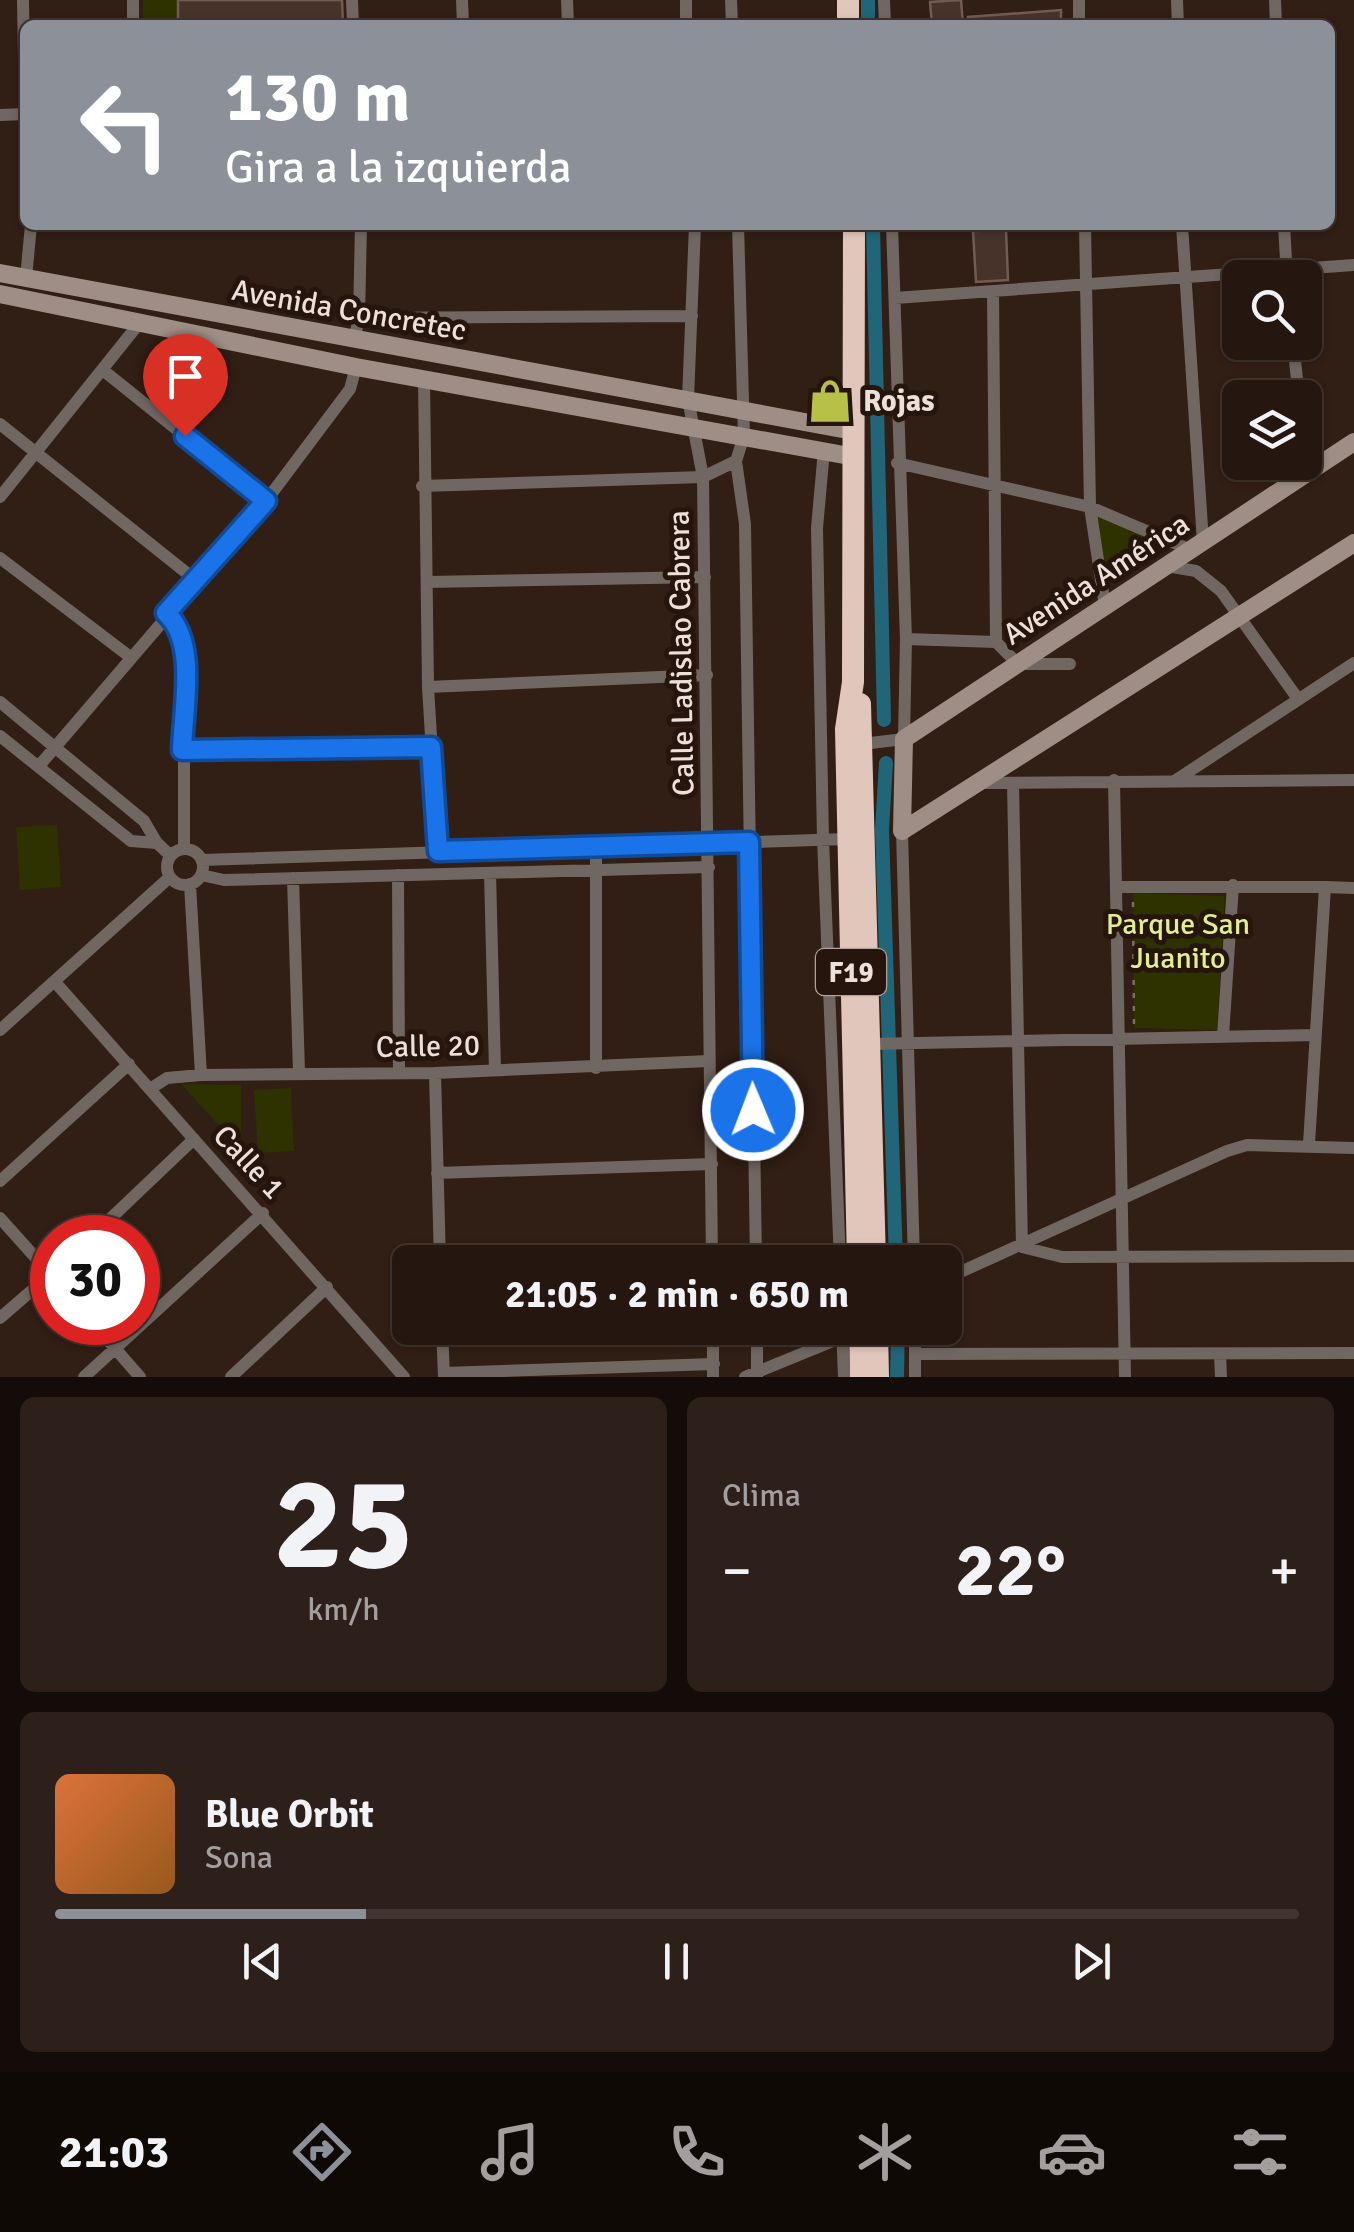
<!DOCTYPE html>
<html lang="es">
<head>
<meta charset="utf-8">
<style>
	body { margin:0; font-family:Signika,sans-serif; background:#2d1f19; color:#f1f3f6; height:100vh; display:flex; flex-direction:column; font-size:38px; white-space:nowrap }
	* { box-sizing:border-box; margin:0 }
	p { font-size:32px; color:#a39f9f }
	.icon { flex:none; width:55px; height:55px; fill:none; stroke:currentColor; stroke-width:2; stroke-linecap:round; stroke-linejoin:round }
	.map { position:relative; height:1377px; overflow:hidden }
	.panel { display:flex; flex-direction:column; gap:20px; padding:20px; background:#140c09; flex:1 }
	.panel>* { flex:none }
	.banner { position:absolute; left:20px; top:20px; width:1315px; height:210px; border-radius:15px; box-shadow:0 2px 8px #0004,0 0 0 2px #423530; background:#8c9099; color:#fff; overflow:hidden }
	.buttons { position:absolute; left:1222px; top:260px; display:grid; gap:20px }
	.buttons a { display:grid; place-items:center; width:100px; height:100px; border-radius:15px; background:#251610; box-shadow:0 2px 8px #0004,0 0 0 2px #423530; font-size:50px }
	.speed { position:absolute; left:30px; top:1215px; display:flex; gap:20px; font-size:50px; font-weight:700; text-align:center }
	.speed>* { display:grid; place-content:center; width:130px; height:130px; border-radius:50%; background:#251610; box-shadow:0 2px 8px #0004,0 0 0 2px #423530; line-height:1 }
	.speed .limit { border:15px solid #d22; background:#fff; color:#111 }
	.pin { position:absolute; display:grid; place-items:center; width:85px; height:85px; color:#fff; margin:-102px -42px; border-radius:50% 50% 50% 0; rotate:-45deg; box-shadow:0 0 10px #0007 }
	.pin .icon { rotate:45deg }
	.me { position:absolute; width:110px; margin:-55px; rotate:359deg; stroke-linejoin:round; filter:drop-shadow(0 0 8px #0008) }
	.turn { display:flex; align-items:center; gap:35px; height:210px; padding:0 40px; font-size:45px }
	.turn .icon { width:130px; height:130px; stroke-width:2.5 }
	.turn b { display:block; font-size:70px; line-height:85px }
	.big { font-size:75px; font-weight:800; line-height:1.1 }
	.panel .widget { flex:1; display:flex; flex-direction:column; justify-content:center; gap:15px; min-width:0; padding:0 35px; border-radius:15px; background:#2d1f19 }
	.panel .dial { align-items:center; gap:0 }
	.dial b { font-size:130px; line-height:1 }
	.song { display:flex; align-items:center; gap:30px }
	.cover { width:120px; height:120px; border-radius:15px; background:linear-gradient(135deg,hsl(20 70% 55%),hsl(30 70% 35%)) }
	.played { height:10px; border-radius:5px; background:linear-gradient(90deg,#8c9099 25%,#423530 25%) }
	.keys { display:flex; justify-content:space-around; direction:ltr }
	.heat { display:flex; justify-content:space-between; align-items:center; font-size:55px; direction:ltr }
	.panel .tiles { flex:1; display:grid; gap:20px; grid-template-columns:1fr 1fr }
	.widget:last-child { grid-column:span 2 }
	.trip { position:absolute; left:392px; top:1245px; width:570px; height:100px; border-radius:15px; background:#251610; box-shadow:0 2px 8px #0004,0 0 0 2px #423530; font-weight:800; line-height:100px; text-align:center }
	.menu { display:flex; height:160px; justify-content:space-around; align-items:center; background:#0f0906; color:#a39f9f }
	.menu .icon { width:70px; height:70px }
	.menu .selected { color:#8c9099 }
	.menu b { font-size:45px; color:#f1f3f6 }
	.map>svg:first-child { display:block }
	.green { fill:#2d3200 }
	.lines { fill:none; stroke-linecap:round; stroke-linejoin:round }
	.canal { stroke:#216578; stroke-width:14 }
	.building { fill:#47332a; stroke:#725c52; stroke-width:2.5 }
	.path { stroke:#7e6d66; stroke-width:2.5; stroke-dasharray:5 8; stroke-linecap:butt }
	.street { stroke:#716762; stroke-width:12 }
	.secondary { stroke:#9e8e86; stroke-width:18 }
	.highway { stroke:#e1c7bb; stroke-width:22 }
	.route-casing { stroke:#114b97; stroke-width:25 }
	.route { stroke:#1a73e8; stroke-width:18 }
	.labels { text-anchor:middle; stroke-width:10; stroke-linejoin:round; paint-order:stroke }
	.shield { fill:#26150c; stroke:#b1a29c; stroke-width:2.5 }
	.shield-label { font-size:28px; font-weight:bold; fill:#eddfda }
	.street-label { font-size:30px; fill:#eddfda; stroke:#26150c }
	.poi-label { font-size:30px; font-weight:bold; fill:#eddfda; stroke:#26150c; text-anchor:start }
	.park-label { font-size:30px; fill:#e1ef8f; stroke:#26150c }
</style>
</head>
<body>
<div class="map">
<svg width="1354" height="1377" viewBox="0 0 1354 1377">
	<rect width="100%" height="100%" fill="#311e15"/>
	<path class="green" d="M143,0H178V25H143Z
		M1097,514L1160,530L1119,561L1102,563Z
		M57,825L61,887L20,890L16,827Z
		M1133,893L1225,896L1217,1030L1134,1028Z
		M181,1084L241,1085V1150Z
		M291,1088L294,1151L258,1153L254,1090Z"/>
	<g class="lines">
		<path class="canal" d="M868,0V25
			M873,225L884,720
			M886,763L882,829L896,1262
			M897,1377L898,1328"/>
	</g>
	<path class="building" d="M178,0H342L343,25H178Z
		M961,0L963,25H932L930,2Z
		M1061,10V25H968V17Z
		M1006,230L1008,280L976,282L973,231Z"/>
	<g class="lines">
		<path class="path" d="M1133,902L1134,1024"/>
		<path class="street" d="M23,0L25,119
			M133,0V25
			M352,0L353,25
			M462,0L463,25
			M567,0L568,25
			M686,0V25
			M731,0L732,25
			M884,0L885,25
			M1079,0V25
			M1177,0L1178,25
			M1275,0L1276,25
			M0,115L25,114
			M695,225L688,399L703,477L712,1262
			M1085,225L1090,507L1105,606
			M1182,225L1203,542
			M1284,225L1287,277
			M26,278L31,225
			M993,291L996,642L1018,664H1070
			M895,298L1354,265
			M359,318L692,316
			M354,340L359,318L361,225
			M1293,342L1299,398
			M104,371L266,501
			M424,379L428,687L438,851
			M0,424L198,582
			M824,450L817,528L823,839L840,1262
			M736,461L745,524L756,1262
			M897,463L1090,507L1191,550
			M422,486L703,477L736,461L744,436L738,225
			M0,497L141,321
			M0,558L129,656
			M1166,566L1196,571L1221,591L1298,699
			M427,582L705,577
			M166,613L177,623L184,640V849
			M906,639L996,642
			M428,687L707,675
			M0,702L144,821L157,843L171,856
			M0,736L131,841L157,843
			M862,744L904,739L906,639L892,225
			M182,750L431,747
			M39,766L266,501L350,389L356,367
			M1114,780L1125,1377
			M1176,780L1354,663
			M977,783L1354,780
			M1013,783L1022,1247
			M902,831L914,1262
			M596,846V1068
			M167 867a18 18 0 1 1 36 0a18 18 0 1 1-36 0Z
			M202,860L847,839
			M490,873L495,1070
			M201,875L224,880L709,867
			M398,875L399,1072
			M293,878L299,1072
			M190,884L201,1075
			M1119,887H1325L1309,1144
			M1325,887L1354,888
			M55,982L404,1377
			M0,1030L170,877
			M1223,1036L1233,885
			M868,1044L1314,1035
			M435,1073L440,1262
			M150,1089L167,1078L201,1075L435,1073L709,1061
			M437,1173L712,1164
			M0,1181L129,1064
			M0,1218L52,1276
			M90,1238L194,1139
			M1022,1247L1062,1257L1354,1256
			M945,1279L1227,1151L1247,1145L1354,1148
			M0,1318L52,1273
			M92,1322L140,1377
			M442,1328L444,1377
			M713,1328V1377
			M757,1328V1377
			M842,1328L844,1377
			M915,1328V1377
			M915,1354L1354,1353
			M1220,1354L1221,1377
			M444,1373L714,1364
			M84,1377L263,1213
			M231,1377L327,1287
			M745,1377L860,1330"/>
		<path class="secondary" d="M0,273L853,431
			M0,294L356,367L855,457
			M902,831L904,739L1354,442
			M902,831L1354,543"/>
		<path class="highway" d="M848,0V25
			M854,225L853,682L846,729L858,1262
			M860,704L875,1262
			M860,1328L861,1377
			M877,1328L878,1377"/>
	</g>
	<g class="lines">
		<g class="route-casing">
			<path id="route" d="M185,436L266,501L166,613C198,642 183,709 182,750L431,747L438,851L749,842L753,1110"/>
		</g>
		<use href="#route" class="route"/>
	</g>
	<defs>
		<g id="shop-bare" transform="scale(3.45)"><path d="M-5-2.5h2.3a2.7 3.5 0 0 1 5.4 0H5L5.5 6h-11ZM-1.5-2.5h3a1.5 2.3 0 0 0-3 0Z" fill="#b7c148" stroke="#26150c" stroke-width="2.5" paint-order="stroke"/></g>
	</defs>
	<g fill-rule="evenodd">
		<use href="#shop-bare" x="830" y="401"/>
	</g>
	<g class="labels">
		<rect class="shield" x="816" y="949" width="70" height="46" rx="8"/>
		<g class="shield-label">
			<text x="851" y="982">F19</text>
		</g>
		<g class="street-label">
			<text transform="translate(349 310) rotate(10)" y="10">Avenida Concretec</text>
			<text transform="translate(1096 579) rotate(-33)" y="10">Avenida América</text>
			<text transform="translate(681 653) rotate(-91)" y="10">Calle Ladislao Cabrera</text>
			<text transform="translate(428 1046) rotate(-1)" y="10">Calle 20</text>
			<text transform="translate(249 1162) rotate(47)" y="10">Calle 1</text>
		</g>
		<g class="poi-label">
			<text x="863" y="411">Rojas</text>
		</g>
		<g class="park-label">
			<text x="1178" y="934">Parque San<tspan x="1178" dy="34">Juanito</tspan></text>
		</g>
	</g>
</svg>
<div class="buttons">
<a><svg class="icon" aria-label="search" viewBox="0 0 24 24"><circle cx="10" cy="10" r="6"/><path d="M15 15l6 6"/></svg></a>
<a><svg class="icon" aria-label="layers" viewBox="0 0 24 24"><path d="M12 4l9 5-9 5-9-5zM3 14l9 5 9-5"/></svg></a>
</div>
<div class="speed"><div class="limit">30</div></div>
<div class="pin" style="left:185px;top:436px;background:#d93025"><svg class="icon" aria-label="arrive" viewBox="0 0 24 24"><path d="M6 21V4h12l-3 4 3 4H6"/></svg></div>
<svg class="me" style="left:753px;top:1110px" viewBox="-20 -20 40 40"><circle r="17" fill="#1a73e8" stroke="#fff" stroke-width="3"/><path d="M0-11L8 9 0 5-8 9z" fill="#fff"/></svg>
<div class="trip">21:05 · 2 min · 650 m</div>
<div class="banner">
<div class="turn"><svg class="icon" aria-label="left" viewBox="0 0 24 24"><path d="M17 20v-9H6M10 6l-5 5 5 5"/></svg><div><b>130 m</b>Gira a la izquierda</div></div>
</div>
</div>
<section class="panel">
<div class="tiles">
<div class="widget dial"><b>25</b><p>km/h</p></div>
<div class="widget"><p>Clima</p>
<div class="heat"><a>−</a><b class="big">22°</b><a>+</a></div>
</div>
<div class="widget">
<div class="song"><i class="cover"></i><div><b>Blue Orbit</b><p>Sona</p></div></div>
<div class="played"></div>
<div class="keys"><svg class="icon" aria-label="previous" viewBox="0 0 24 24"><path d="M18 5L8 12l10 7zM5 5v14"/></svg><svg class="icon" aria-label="pause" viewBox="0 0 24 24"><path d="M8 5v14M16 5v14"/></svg><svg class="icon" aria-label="next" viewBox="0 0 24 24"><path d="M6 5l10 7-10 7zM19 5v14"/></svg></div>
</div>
</div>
</section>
<nav class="menu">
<b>21:03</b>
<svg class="icon selected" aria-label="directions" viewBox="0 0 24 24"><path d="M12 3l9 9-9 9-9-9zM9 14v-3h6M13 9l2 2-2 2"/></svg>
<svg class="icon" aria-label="music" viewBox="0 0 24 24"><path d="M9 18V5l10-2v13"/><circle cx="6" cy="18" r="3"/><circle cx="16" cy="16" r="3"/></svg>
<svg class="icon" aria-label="phone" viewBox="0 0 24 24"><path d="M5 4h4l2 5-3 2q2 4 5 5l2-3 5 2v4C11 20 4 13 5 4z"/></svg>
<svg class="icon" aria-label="climate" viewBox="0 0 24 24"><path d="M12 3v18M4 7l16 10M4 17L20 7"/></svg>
<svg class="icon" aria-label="car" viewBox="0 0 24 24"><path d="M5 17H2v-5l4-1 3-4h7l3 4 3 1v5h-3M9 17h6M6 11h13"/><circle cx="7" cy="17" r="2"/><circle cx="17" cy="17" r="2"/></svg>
<svg class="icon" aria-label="filters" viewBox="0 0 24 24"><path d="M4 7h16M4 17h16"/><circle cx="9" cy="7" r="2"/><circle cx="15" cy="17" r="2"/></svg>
</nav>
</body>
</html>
